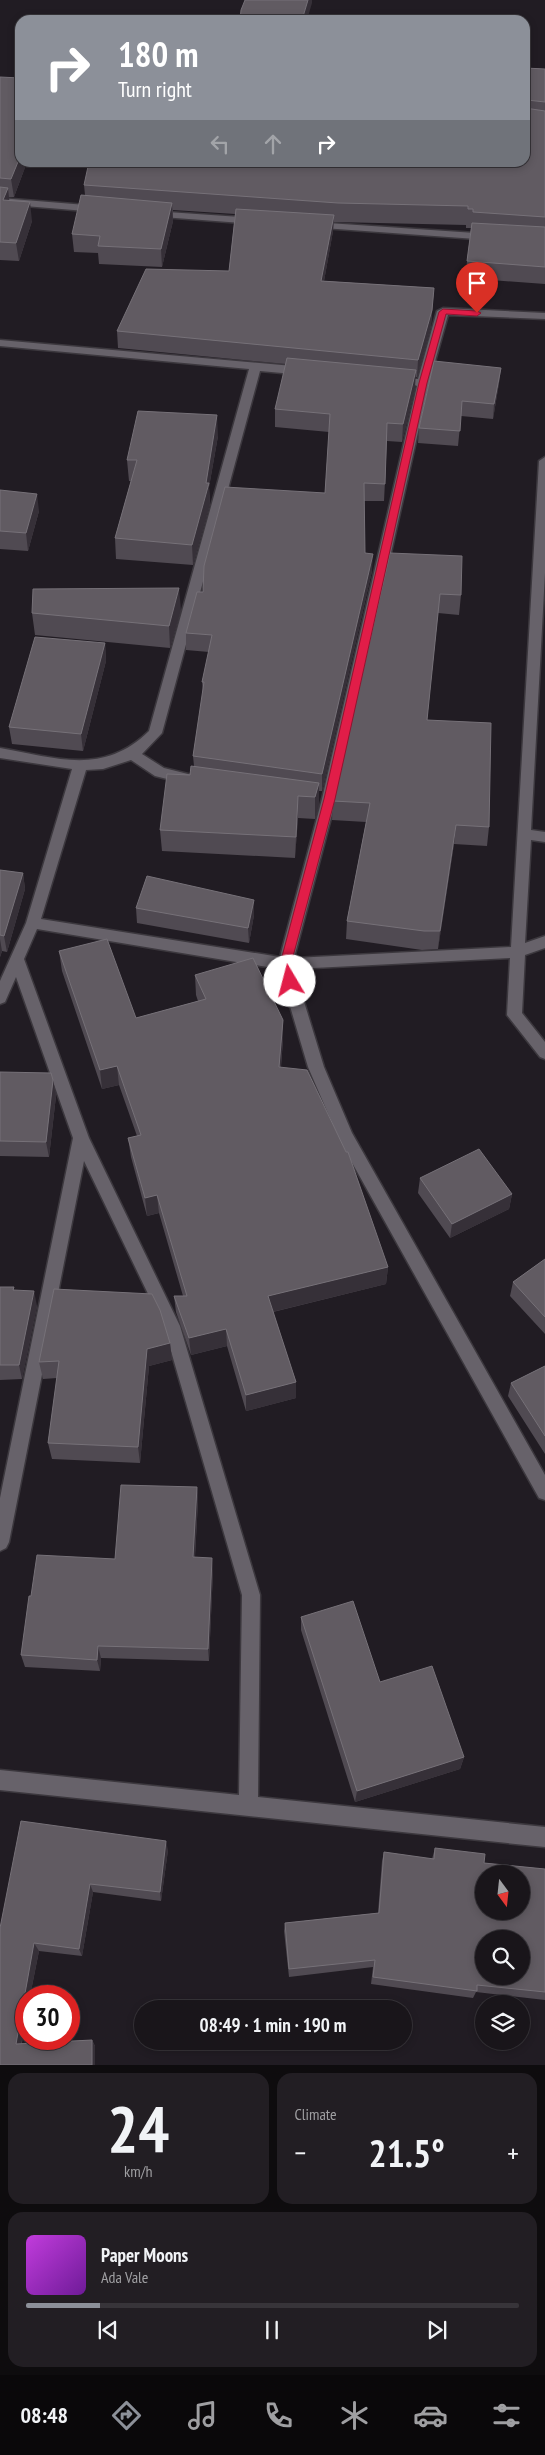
<!DOCTYPE html>
<html lang="en">
<head>
<meta charset="utf-8">
<style>
	body { margin:0; font-family:"PT Sans Narrow",sans-serif; background:#221e23; color:#f1f3f6; height:100vh; display:flex; flex-direction:column; font-size:19px; white-space:nowrap }
	* { box-sizing:border-box; margin:0 }
	p { font-size:16px; color:#9f9fa2 }
	.icon { flex:none; width:28px; height:28px; fill:none; stroke:currentColor; stroke-width:2; stroke-linecap:round; stroke-linejoin:round }
	.map { position:relative; height:2065px; overflow:hidden }
	.sheet { display:flex; flex-direction:column; gap:8px; padding:8px; background:#0e0c0e; flex:1 }
	.sheet>* { flex:none }
	.banner { position:absolute; left:15px; top:15px; width:515px; height:152px; border-radius:15px; box-shadow:0 2px 8px #0003,0 0 0 1px #373439; background:#8c9099; color:#fff; overflow:hidden }
	.needle { width:32px; rotate:165deg }
	.fabs { position:absolute; left:475px; top:1865px; display:grid; gap:10px }
	.fabs a { display:grid; place-items:center; width:55px; height:55px; border-radius:50%; background:#19151a; box-shadow:0 2px 8px #0003,0 0 0 1px #373439; font-size:25px }
	.speed { position:absolute; left:15px; top:1985px; display:flex; gap:10px; font-size:25px; font-weight:700; text-align:center }
	.speed>* { display:grid; place-content:center; width:65px; height:65px; border-radius:50%; background:#19151a; box-shadow:0 2px 8px #0003,0 0 0 1px #373439; line-height:1 }
	.speed .limit { border:8px solid #d22; background:#fff; color:#111 }
	.pin { position:absolute; display:grid; place-items:center; width:42px; height:42px; color:#fff; margin:-51px -21px; border-radius:50% 50% 50% 0; rotate:-45deg; box-shadow:0 0 5px #0007 }
	.pin .icon { rotate:45deg }
	.me { position:absolute; width:55px; margin:-28px; rotate:352deg; stroke-linejoin:round; filter:drop-shadow(0 0 4px #0008) }
	.turn { display:flex; align-items:center; gap:18px; height:105px; padding:0 20px; font-size:22px }
	.turn .icon { width:65px; height:65px; stroke-width:2.5 }
	.turn b { display:block; font-size:35px; line-height:42px }
	.lanes { display:flex; align-items:center; height:48px; padding:0 20px; background:#0003; justify-content:center; gap:25px; direction:ltr }
	.lanes .off { opacity:.35 }
	.big { font-size:38px; font-weight:800; line-height:1.1 }
	.sheet .tile { flex:1; display:flex; flex-direction:column; justify-content:center; gap:8px; min-width:0; padding:0 18px; border-radius:15px; background:#221e23 }
	.sheet .dial { align-items:center; gap:0 }
	.dial b { font-size:65px; line-height:1 }
	.song { display:flex; align-items:center; gap:15px }
	.cover { width:60px; height:60px; border-radius:8px; background:linear-gradient(135deg,hsl(290 70% 55%),hsl(280 70% 35%)) }
	.played { height:5px; border-radius:2px; background:linear-gradient(90deg,#8c9099 15%,#373439 15%) }
	.keys { display:flex; justify-content:space-around; direction:ltr }
	.heat { display:flex; justify-content:space-between; align-items:center; font-size:28px; direction:ltr }
	.sheet .tiles { flex:1; display:grid; gap:8px; grid-template-columns:1fr 1fr }
	.tile:last-child { grid-column:span 2 }
	.trip { position:absolute; left:134px; top:2000px; width:278px; height:50px; border-radius:25px; background:#19151a; box-shadow:0 2px 8px #0003,0 0 0 1px #373439; font-weight:800; line-height:50px; text-align:center }
	.tabs { display:flex; height:80px; justify-content:space-around; align-items:center; background:#0a080a; color:#9f9fa2 }
	.tabs .icon { width:35px; height:35px }
	.tabs .selected { color:#8c9099 }
	.tabs b { font-size:22px; color:#f1f3f6 }
	.map>svg:first-child { display:block }
	.lines { fill:none; stroke-linecap:round; stroke-linejoin:round }
	.minor-casing { stroke:#3c383e; stroke-width:3 }
	.minor { fill:#67626a; fill-rule:evenodd }
	.wall { fill:#504a52 }
	.shaded-wall { fill:#363038 }
	.building { fill:#615b62; stroke:#767178; fill-rule:evenodd }
	.route { fill:#e11d48; stroke:#92132f }
</style>
</head>
<body>
<div class="map">
<svg width="545" height="2065" viewBox="0 0 545 2065">
	<rect width="100%" height="100%" fill="#211c23"/>
	<g class="lines">
		<g class="minor-casing">
			<path id="minor" d="M0,198L98,206L103,209L98,212L0,204Z
				M153,211L255,218L260,221L255,224L149,216V212Z
				M313,222L490,234L495,237L490,240L309,227V223Z
				M443,308L545,313V319L448,315L429,383L336,799L294,958L511,947L539,461L545,457V573L531,830L545,832V842L531,840L525,943L545,936V948L525,955L522,1013L545,1042V1059L540,1057L507,1015L510,958L294,969L324,1067L352,1133L545,1475V1500L539,1498L340,1141L308,1067L279,969L37,929L24,959L89,1138L180,1326L260,1595L258,1797L545,1827V1847L0,1790V1770L239,1795L242,1595L164,1327L84,1161L9,1542L6,1548L0,1551V1498L73,1138L16,977L5,1002L0,1004V981L26,923L72,769L0,758V748C57,758 103,776 149,731L249,369L0,346V340L304,367L310,371L304,375L260,371L162,733L142,754L164,768L192,775L194,779L187,784L155,776L131,760L103,769L86,770L41,919L280,957L322,799L417,386L408,382L410,379H418L437,311Z"/>
		</g>
		<use href="#minor" class="minor"/>
	</g>
	<path class="wall" d="M525,68L545,69V284L465,278L471,228H466V225L334,222L333,231L324,281L434,288L431,326L417,377H415V388L402,442L387,441L384,501H364L365,553L372,571L322,791H319V805L315,819L298,818L295,858L162,851L160,830L194,766L193,756L203,693L202,682L209,652L186,650V633L203,592L325,493L329,432L275,427V409L286,364L118,348L117,331L229,271L235,214L173,210V221L162,267L99,264L98,253L74,252L72,234L85,195L84,185L525,162Z
		M0,77L20,162H27L14,197H9V201L32,221L19,261L0,260Z
		M501,368L499,383L493,419L461,416L458,446L418,443L419,428Z
		M218,436L209,487L210,504L193,565L116,559L115,538L131,481H129L127,460Z
		M0,490L39,511L28,551L0,549Z
		M390,553L461,595L459,615L438,613L427,720L489,827L487,846L454,844L438,949L422,950L346,939L347,921L366,822L332,820L333,801Z
		M181,610L170,648L35,635L32,613Z
		M105,643L106,661L83,751L12,744L9,727Z
		M0,870L23,873L25,889L7,952L2,951L0,957Z
		M136,908L254,915L249,943L137,923Z
		M59,951L136,1018L198,1001L196,995L195,975L283,1020V1040L281,1067L388,1267L386,1284L273,1312L296,1382V1398L246,1411L227,1346L191,1355L176,1312L174,1296H183L159,1213L147,1216L131,1157L128,1138L137,1136L119,1085L102,1089L62,971Z
		M0,1072L53,1080L56,1096L49,1157L0,1156Z
		M420,1178L512,1194L509,1209L450,1238L418,1193Z
		M545,1259V1334L510,1296L513,1282Z
		M0,1287H14V1290L37,1306L22,1379L0,1380Z
		M170,1343L172,1360L149,1366L140,1463L52,1459L48,1443L57,1378L43,1379L39,1362Z
		M545,1366V1454L508,1396L511,1383Z
		M197,1487L198,1501L195,1557L213,1571L209,1661L101,1658L100,1671L25,1667L21,1655L31,1596L115,1559Z
		M301,1617L380,1682L464,1757L460,1769L355,1802L301,1630Z
		M21,1821L168,1850L161,1901L93,1892L82,1956L39,1951L30,1996H26V2018L22,2043L92,2040L95,2046V2065H0Z
		M435,1848L484,1863L545,1869V2000L476,1992L473,1998L371,1984L373,1967L289,1977L284,1931L285,1923L378,1913L382,1861L384,1852L432,1859Z"/>
	<path class="shaded-wall" d="M308,0H312V3L307,20H302Z
		M20,157V162H27L14,197L11,179Z
		M8,188L10,207L3,200Z
		M30,202L32,221L19,261L16,243Z
		M172,203L173,221L162,267L161,249Z
		M334,215L333,231L321,298V281Z
		M432,310L431,326L417,377L418,360Z
		M501,368L499,383L493,419L494,404Z
		M416,370L415,388L402,442L403,424Z
		M217,415L218,436L209,487L210,504L193,565L192,545L206,483Z
		M37,494L39,511L28,551L26,533Z
		M373,554L372,571L322,791V774Z
		M179,588L181,610L170,648L169,626Z
		M105,643L106,661L83,751L81,734Z
		M319,783V805L315,819V797Z
		M298,796V818L295,858L296,837Z
		M456,825L454,844L438,949L440,931Z
		M23,873L25,889L7,952L4,936Z
		M254,900V915L249,943L248,928Z
		M0,939L2,951L0,957Z
		M283,1020V1040L279,1086V1067Z
		M117,1066L119,1085L102,1089L100,1070Z
		M53,1080L56,1096L49,1157L46,1142Z
		M512,1194L509,1209L450,1238L452,1224Z
		M157,1195L159,1213L147,1216L145,1198Z
		M388,1267L386,1284L268,1313V1296Z
		M34,1291L37,1306L22,1379L19,1365Z
		M226,1329L227,1346L191,1355L189,1338Z
		M170,1343L172,1360L149,1366L140,1463L138,1447L147,1349Z
		M296,1382V1398L246,1411V1395Z
		M197,1487L198,1501L194,1571L193,1557Z
		M212,1558L213,1571L209,1661L208,1649Z
		M98,1646L101,1658L100,1671L97,1660Z
		M464,1757L460,1769L355,1802L357,1791Z
		M166,1841L168,1850L161,1901L160,1892Z
		M90,1884L93,1892L82,1956L79,1949Z
		M34,1943L39,1951L30,1996H26V2018L20,2050L16,2044Z
		M92,2040L95,2046V2065H92Z"/>
	<path class="building" d="M245,0H308L302,20H240L241,10Z
		M525,68L545,69V102L527,100L525,108L545,111V217L473,212V209H468V206L338,203L84,185L89,162H525Z
		M0,77L20,78V157L11,179L0,178Z
		M0,187L8,188L3,200L30,202L16,243L0,242Z
		M81,195L172,203L161,249L98,246L100,236L72,234Z
		M236,209L334,215L321,281L434,288L432,310L418,360L117,331L146,269L229,271Z
		M472,223L545,227V267L467,261Z
		M287,358L416,370L403,424L387,423L385,484L364,483L365,553L373,554L322,774L193,756L204,682H202L212,635L186,633L197,592H203L204,566L225,487L325,493L330,414L275,409Z
		M434,361L501,368L494,404L462,401L460,431L419,428Z
		M138,411L217,415L206,483H209L192,545L115,538L137,460H127Z
		M0,490L37,494L26,533L0,531Z
		M390,553L462,556L461,595L440,594L427,720L491,723L489,827L456,825L440,931H424L347,921L370,803L333,801Z
		M179,588L169,626L32,613L33,589Z
		M35,637L105,643L81,734L9,727Z
		M191,766L319,783L315,797L298,796L296,837L160,830L167,774L190,775Z
		M0,870L23,873L4,936L0,935Z
		M147,876L254,900L248,928L136,908Z
		M107,939L136,1018L206,999L195,975L253,958L283,1020L279,1067L307,1070L346,1152H348L388,1267L268,1296L296,1382L246,1395L226,1329L189,1338L174,1296H187L157,1195L145,1198L128,1138L141,1135L117,1066L100,1070L59,951Z
		M0,1072L51,1073L53,1080L46,1142L0,1141Z
		M479,1149L512,1194L452,1224L420,1178Z
		M545,1259V1317L513,1282Z
		M0,1287H14L13,1290L34,1291L19,1365H0Z
		M54,1289L152,1294L160,1310L170,1343L147,1349L138,1447L48,1443L59,1361L39,1362Z
		M545,1366V1436L511,1383Z
		M121,1485L197,1487L193,1557L212,1558L208,1649L98,1646L97,1660L21,1655L29,1596H31L37,1555L115,1559Z
		M353,1601L380,1682L432,1666L464,1757L357,1791L301,1617Z
		M21,1821L166,1841L160,1892L90,1884L79,1949L34,1943L16,2044L92,2040V2065H0V1928Z
		M435,1848L485,1854L484,1863L545,1869V1992L477,1985V1991L373,1977L375,1960L289,1969L285,1923L379,1913L384,1852L434,1859ZM484,1874H521V1911H484ZM484,1939H521V1976H484Z"/>
	<path class="route" d="M443,309L477,311L481,313L477,316L446,314L427,383L335,799L291,964L296,981L290,986L285,981L280,964L324,799L419,383L439,312Z"/>
</svg>
<div class="fabs">
<a><svg class="needle" viewBox="-14 -14 28 28"><path d="M0-13l5 13h-10z" fill="#e53935"/><path d="M0 13l5-13h-10z" fill="#9f9fa2"/></svg></a>
<a><svg class="icon" aria-label="search" viewBox="0 0 24 24"><circle cx="10" cy="10" r="6"/><path d="M15 15l6 6"/></svg></a>
<a><svg class="icon" aria-label="layers" viewBox="0 0 24 24"><path d="M12 4l9 5-9 5-9-5zM3 14l9 5 9-5"/></svg></a>
</div>
<div class="speed"><div class="limit">30</div></div>
<div class="pin" style="left:477px;top:313px;background:#d93025"><svg class="icon" aria-label="arrive" viewBox="0 0 24 24"><path d="M6 21V4h12l-3 4 3 4H6"/></svg></div>
<svg class="me" style="left:290px;top:981px" viewBox="-20 -20 40 40"><circle r="19" fill="#fff"/><path d="M0-13L10 11 0 6-10 11z" fill="#e11d48"/></svg>
<div class="trip">08:49 · 1 min · 190 m</div>
<div class="banner">
<div class="turn"><svg class="icon" aria-label="right" viewBox="0 0 24 24"><path d="M7 20v-9h11M14 6l5 5-5 5"/></svg><div><b>180 m</b>Turn right</div></div>
<div class="lanes"><svg class="icon off" aria-label="left" viewBox="0 0 24 24"><path d="M17 20v-9H6M10 6l-5 5 5 5"/></svg><svg class="icon off" aria-label="ahead" viewBox="0 0 24 24"><path d="M12 20V5M6 11l6-6 6 6"/></svg><svg class="icon" aria-label="right" viewBox="0 0 24 24"><path d="M7 20v-9h11M14 6l5 5-5 5"/></svg></div>
</div>
</div>
<section class="sheet">
<div class="tiles">
<div class="tile dial"><b>24</b><p>km/h</p></div>
<div class="tile"><p>Climate</p>
<div class="heat"><a>−</a><b class="big">21.5°</b><a>+</a></div>
</div>
<div class="tile">
<div class="song"><i class="cover"></i><div><b>Paper Moons</b><p>Ada Vale</p></div></div>
<div class="played"></div>
<div class="keys"><svg class="icon" aria-label="previous" viewBox="0 0 24 24"><path d="M18 5L8 12l10 7zM5 5v14"/></svg><svg class="icon" aria-label="pause" viewBox="0 0 24 24"><path d="M8 5v14M16 5v14"/></svg><svg class="icon" aria-label="next" viewBox="0 0 24 24"><path d="M6 5l10 7-10 7zM19 5v14"/></svg></div>
</div>
</div>
</section>
<nav class="tabs">
<b>08:48</b>
<svg class="icon selected" aria-label="directions" viewBox="0 0 24 24"><path d="M12 3l9 9-9 9-9-9zM9 14v-3h6M13 9l2 2-2 2"/></svg>
<svg class="icon" aria-label="music" viewBox="0 0 24 24"><path d="M9 18V5l10-2v13"/><circle cx="6" cy="18" r="3"/><circle cx="16" cy="16" r="3"/></svg>
<svg class="icon" aria-label="phone" viewBox="0 0 24 24"><path d="M5 4h4l2 5-3 2q2 4 5 5l2-3 5 2v4C11 20 4 13 5 4z"/></svg>
<svg class="icon" aria-label="climate" viewBox="0 0 24 24"><path d="M12 3v18M4 7l16 10M4 17L20 7"/></svg>
<svg class="icon" aria-label="car" viewBox="0 0 24 24"><path d="M5 17H2v-5l4-1 3-4h7l3 4 3 1v5h-3M9 17h6M6 11h13"/><circle cx="7" cy="17" r="2"/><circle cx="17" cy="17" r="2"/></svg>
<svg class="icon" aria-label="filters" viewBox="0 0 24 24"><path d="M4 7h16M4 17h16"/><circle cx="9" cy="7" r="2"/><circle cx="15" cy="17" r="2"/></svg>
</nav>
</body>
</html>
